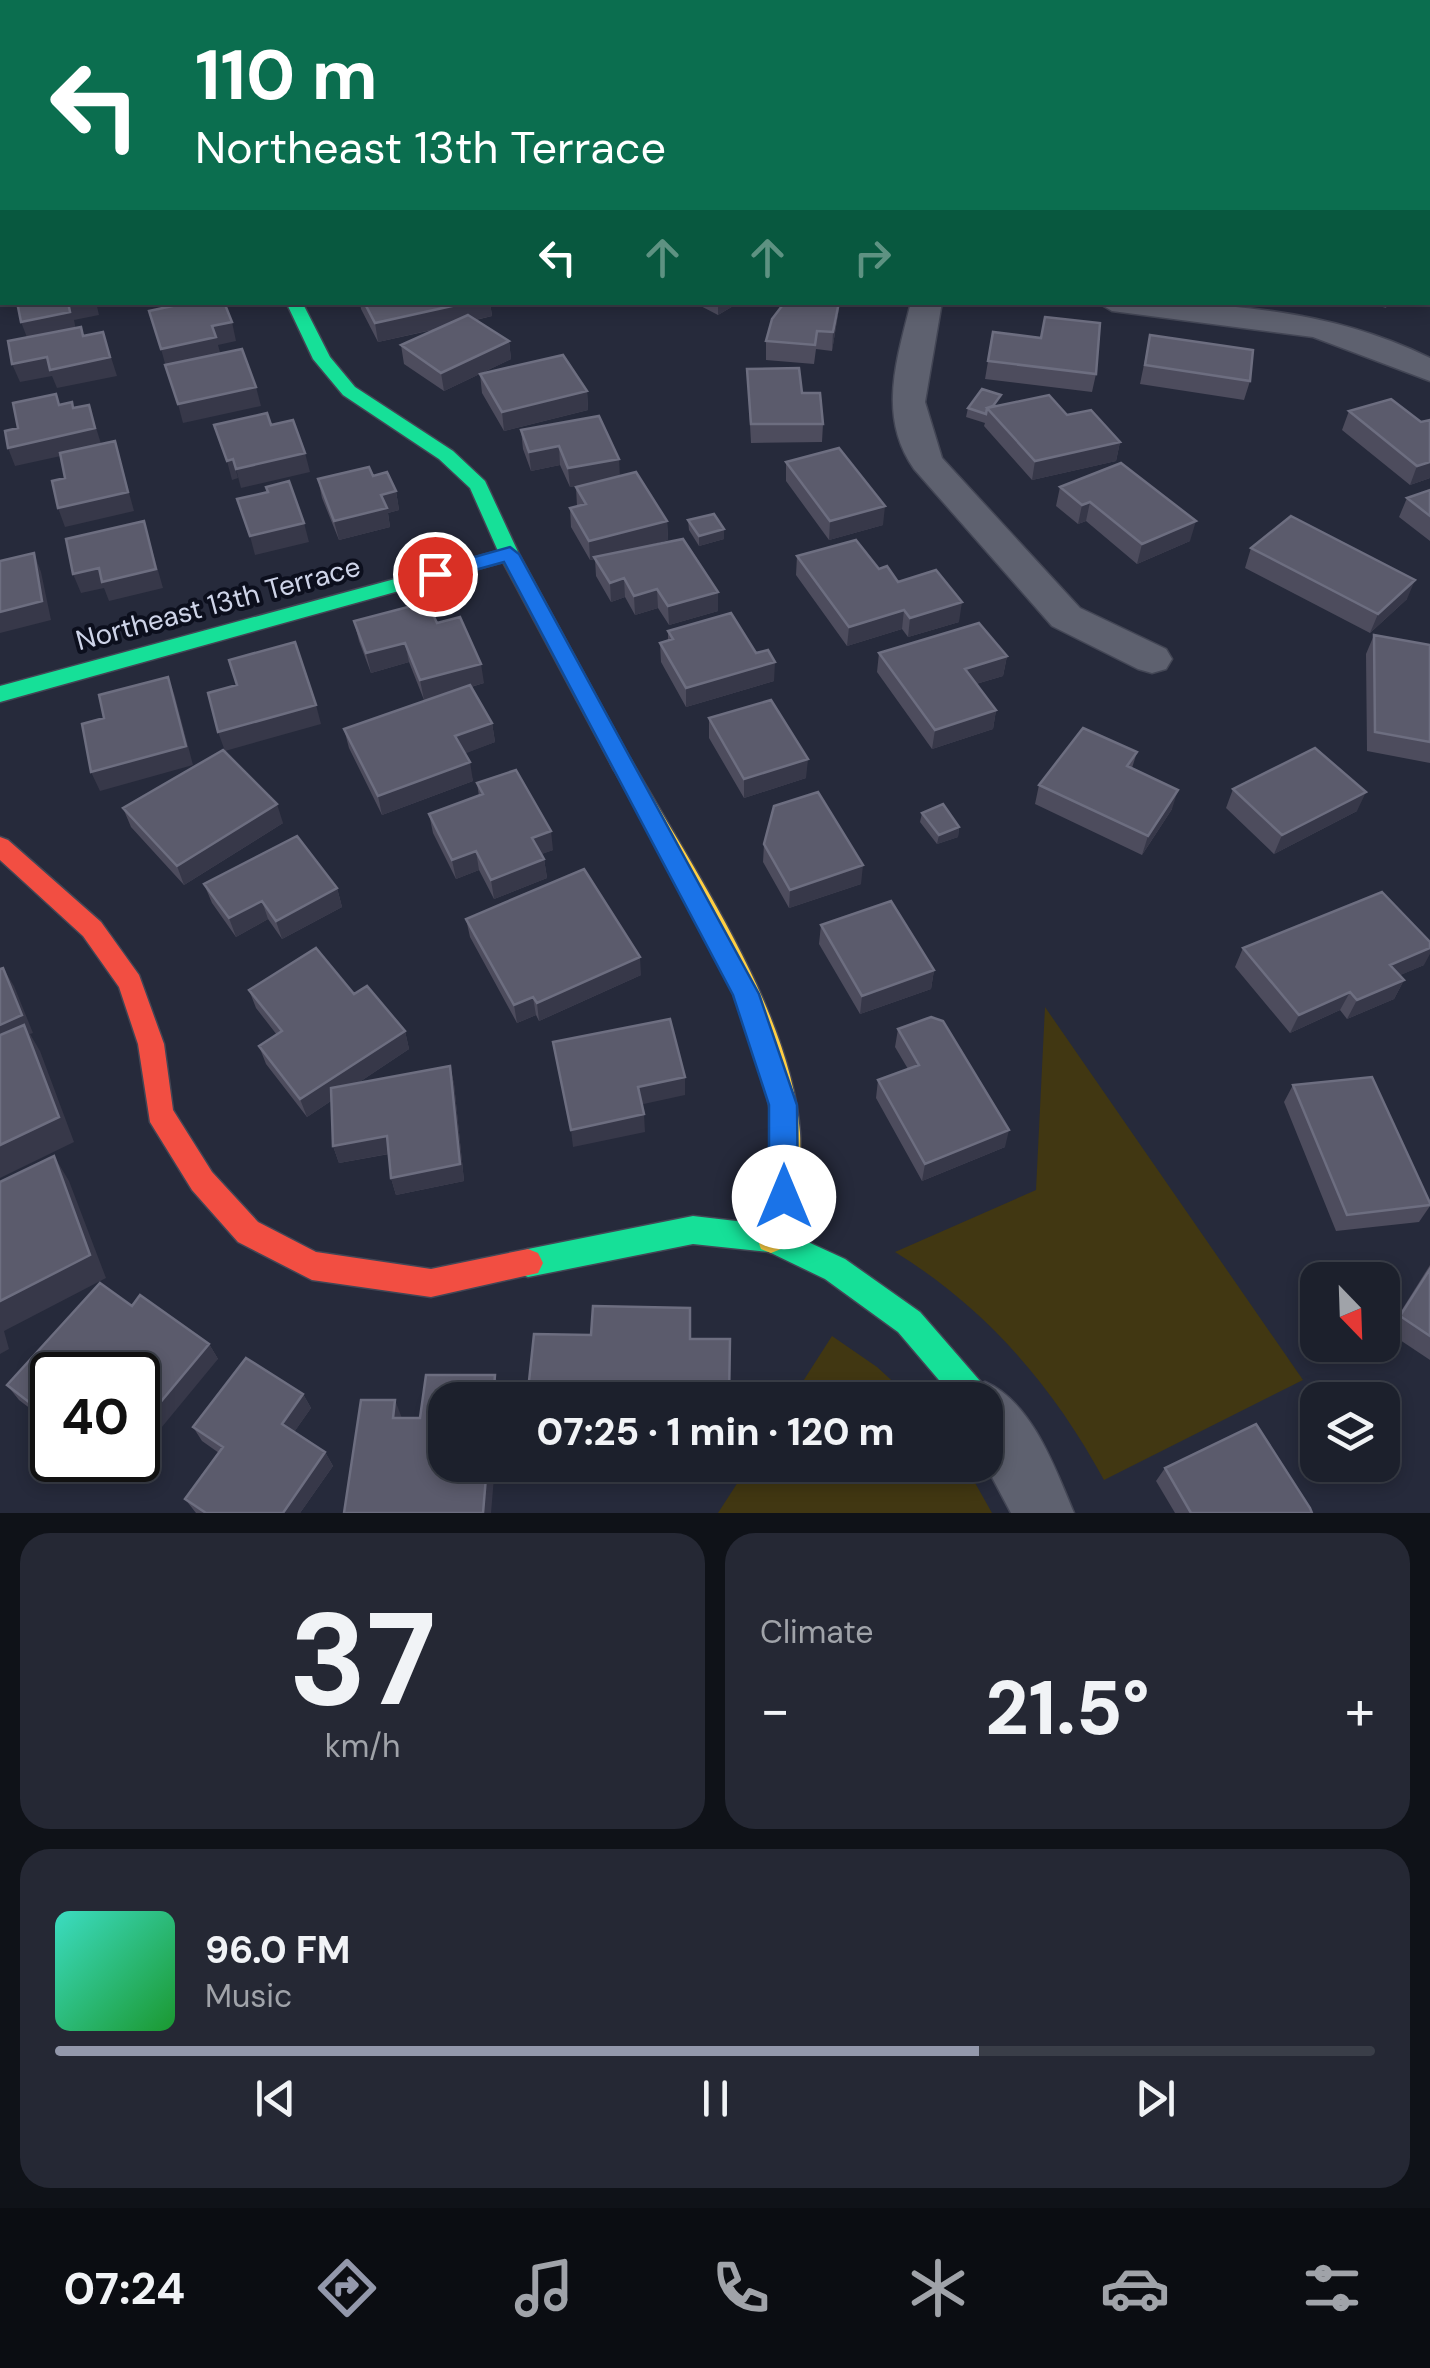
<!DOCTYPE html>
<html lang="en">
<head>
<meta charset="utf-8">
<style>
	body { margin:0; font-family:"DM Sans",sans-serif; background:#252834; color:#f1f3f6; height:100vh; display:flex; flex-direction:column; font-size:38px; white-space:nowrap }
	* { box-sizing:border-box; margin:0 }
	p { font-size:32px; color:#a0a3a9 }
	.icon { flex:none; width:55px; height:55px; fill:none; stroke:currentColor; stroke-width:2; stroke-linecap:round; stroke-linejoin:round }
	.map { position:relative; height:1513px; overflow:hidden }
	.side { display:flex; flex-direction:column; gap:20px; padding:20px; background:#0f1218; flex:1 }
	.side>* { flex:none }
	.guide { position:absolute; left:0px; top:0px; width:1430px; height:305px; box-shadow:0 5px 15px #0003,0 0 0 2px #3a3e48; background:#0b6e4f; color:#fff; overflow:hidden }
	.needle { width:65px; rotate:157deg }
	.controls { position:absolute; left:1300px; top:1262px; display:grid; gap:20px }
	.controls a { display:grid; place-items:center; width:100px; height:100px; border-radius:20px; background:#1c202c; box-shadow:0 5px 15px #0003,0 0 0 2px #3a3e48; font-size:50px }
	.speed { position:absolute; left:30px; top:1352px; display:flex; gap:20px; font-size:50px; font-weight:700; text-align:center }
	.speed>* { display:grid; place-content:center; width:130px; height:130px; border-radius:50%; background:#1c202c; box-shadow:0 5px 15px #0003,0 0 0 2px #3a3e48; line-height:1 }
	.speed .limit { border:5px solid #111; border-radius:15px; background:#fff; color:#111 }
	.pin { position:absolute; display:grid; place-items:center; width:85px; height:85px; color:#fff; margin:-42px; border:5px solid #fff; border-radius:50%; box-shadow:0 2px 10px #0007 }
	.me { position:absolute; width:110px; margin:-55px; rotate:0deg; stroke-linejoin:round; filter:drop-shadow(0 0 8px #0008) }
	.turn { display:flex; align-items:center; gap:35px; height:210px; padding:0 30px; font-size:45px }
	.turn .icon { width:130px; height:130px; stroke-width:2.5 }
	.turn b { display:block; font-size:70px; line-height:85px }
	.lanes { display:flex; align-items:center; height:95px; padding:0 30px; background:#0003; justify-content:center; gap:50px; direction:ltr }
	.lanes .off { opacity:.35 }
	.big { font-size:75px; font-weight:800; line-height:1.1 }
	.side .tile { flex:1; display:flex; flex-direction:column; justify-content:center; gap:15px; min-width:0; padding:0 35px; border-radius:30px; background:#252834 }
	.side .dial { align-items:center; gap:0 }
	.dial b { font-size:130px; line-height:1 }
	.song { display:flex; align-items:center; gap:30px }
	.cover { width:120px; height:120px; border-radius:15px; background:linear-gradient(135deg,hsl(170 70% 55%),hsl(130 70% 35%)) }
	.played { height:10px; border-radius:5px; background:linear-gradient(90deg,#9398ab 70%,#3a3e48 70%) }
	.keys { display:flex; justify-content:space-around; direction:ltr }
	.heat { display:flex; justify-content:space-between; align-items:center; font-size:55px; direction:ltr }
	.side .tiles { flex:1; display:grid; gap:20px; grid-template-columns:1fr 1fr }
	.tile:last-child { grid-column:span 2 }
	.trip { position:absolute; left:428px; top:1382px; width:575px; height:100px; border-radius:30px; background:#1c202c; box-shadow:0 5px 15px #0003,0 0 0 2px #3a3e48; font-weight:800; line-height:100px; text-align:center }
	.dock { display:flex; height:160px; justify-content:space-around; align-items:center; background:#0b0d12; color:#a0a3a9 }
	.dock .icon { width:70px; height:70px }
	.dock .current { color:#9398ab }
	.dock b { font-size:45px; color:#f1f3f6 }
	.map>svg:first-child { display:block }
	.green { fill:#413712 }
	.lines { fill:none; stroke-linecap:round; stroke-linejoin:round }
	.street-casing { stroke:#434655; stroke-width:3 }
	.fast-casing { stroke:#434655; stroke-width:3 }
	.slow-casing { stroke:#434655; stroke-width:3 }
	.jam-casing { stroke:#434655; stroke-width:3 }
	.street { fill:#5e616f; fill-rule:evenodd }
	.fast { fill:#16e098; fill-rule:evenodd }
	.slow { fill:#ffcf43; fill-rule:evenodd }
	.jam { fill:#f24e42; fill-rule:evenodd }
	.wall { fill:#4d4c5d }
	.shaded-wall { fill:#373849 }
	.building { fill:#5b5b6c; stroke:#6d6e80; stroke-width:2.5 }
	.route { fill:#1a73e8; stroke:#114b97; stroke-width:2.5 }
	.labels { text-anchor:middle; stroke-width:8; stroke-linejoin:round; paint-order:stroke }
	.street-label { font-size:28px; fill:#ced4e8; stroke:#0c0f1d }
</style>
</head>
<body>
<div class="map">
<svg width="1430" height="1513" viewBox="0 0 1430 1513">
	<rect width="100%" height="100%" fill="#262a3b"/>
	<path class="green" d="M1045,1007L1303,1380L1104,1480C1053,1386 986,1308 895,1252L1036,1190Z
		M832,1336L877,1367L913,1400H791Z
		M749,1465H965L992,1513H718Z"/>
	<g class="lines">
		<g class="street-casing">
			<path id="street" d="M1428,83L1430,84V100L1428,99Z
				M2,99V115L0,116V100Z
				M2,202V220L0,221V203Z
				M911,302H942L925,402L942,458L1080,608L1166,649L1172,659L1166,669L1152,673L1138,669L1052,626L914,469C877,416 897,359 911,302Z
				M1097,302C1212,302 1325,306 1430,358V381L1313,337L1112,311Z
				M985,1382C1032,1402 1055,1468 1074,1513H1011L985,1464V1400H960L964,1391Z"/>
		</g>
		<g class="fast-casing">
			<path id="fast" d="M286,302H302L330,357L355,387L453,451L485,481L519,554L633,764L630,770H614L503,562L0,702V686L498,551L470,488L439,459L343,395L313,359Z
				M693,1216L771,1225L845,1259L920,1312L987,1389L992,1400L987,1411L985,1400H956L898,1332L825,1279L769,1252L693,1244L528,1277L518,1273L513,1263L518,1253L528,1249Z"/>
		</g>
		<g class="slow-casing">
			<path id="slow" d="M622,756L630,758C690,865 791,1009 800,1133C802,1169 795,1205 786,1239L781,1249L771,1253L761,1249C752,1229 768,1196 771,1174C773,1151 773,1128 769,1105C744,981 670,873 611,764Z"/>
		</g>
		<g class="jam-casing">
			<path id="jam" d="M0,17H2V25H0Z
				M0,837L8,840L101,922L139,975L164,1044L173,1110L212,1172L258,1222L316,1252L431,1269L528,1249L538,1253L543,1263L538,1273L431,1297L312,1280L238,1242L192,1190L150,1122L138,1044L119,987L83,936L0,860Z"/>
		</g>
		<use href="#street" class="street"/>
		<use href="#fast" class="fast"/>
		<use href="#slow" class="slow"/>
		<use href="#jam" class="jam"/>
	</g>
	<path class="wall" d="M794,0H880L866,2H797Z
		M1135,0H1207L1211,2H1139Z
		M1357,0H1415L1419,2H1357Z
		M1428,136H1430V173H1429Z
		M1430,287V307L1423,305L1424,302H1428V294Z
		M360,302H490L492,316L476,320L509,341L511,359L444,391L404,364L401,345L437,329L378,342L361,309Z
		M693,302H740L718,315Z
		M785,302H840L832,351L816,349L814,364L766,360V341Z
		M1367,302H1388L1386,308Z
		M993,332L1096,374L1092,392L985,379Z
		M1150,335L1250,381L1244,400L1140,384Z
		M747,369L802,393L823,424L822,442L751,443Z
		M480,374L587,391L588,410L504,431L482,393Z
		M1391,399L1430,478L1410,485L1342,430L1349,411Z
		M999,405L1067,415L1120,442L1116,461L1032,480L984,426L985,423L966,417L968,408Z
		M521,430L620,476L667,521L668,540L633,549L718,611L669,625L658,608L635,615L625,597L611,602L596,576L595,559L590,560L571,527L570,508L577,506L576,487L586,484L570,487L560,465L531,471L523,449Z
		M786,462L883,525L829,540L786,481Z
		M373,476L396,491L399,510L388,513L390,527L339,540L322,498L318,479Z
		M1060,487L1190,541L1137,564L1086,521L1078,524L1056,506Z
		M1430,490V541L1399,517L1407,498Z
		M688,520L724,529V539L699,546L689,530Z
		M1251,548L1407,599L1370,633L1245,568Z
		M797,556L879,569L959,622L908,637L902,629L847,646L796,575Z
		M354,621L437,623L484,683L471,687L492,723L495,742L465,753L473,781L382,815L349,748L344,729L444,694L424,700L409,662L371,673L359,641Z
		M668,631L774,681L686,707L661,662L660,643L668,641Z
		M1374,635L1430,645V763L1367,751L1366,654Z
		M879,653L1007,656L1003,676L976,684L996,710L993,729L932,749L877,672Z
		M709,718L806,778L744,798L709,738Z
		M1137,752L1132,768L1172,809L1142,855L1035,804L1039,785Z
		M477,783L553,850L541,854L544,859L547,878L494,899L479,870L456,879L433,833L429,814L479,796Z
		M1233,789L1357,811L1274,854L1226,808Z
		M123,808L283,823L184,885L131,827Z
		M922,813L959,827L958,837L937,844L920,822Z
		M764,844L861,884L789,908L763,862Z
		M204,884L337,888L342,907L282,939L268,919L236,937L212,903Z
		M466,919L641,975L539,1021L536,1015L517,1023L470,937Z
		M821,925L934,970L931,989L860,1014L819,944Z
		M1243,948L1424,965L1400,975L1404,980L1394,999L1347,1019L1340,1010L1290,1033L1235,967Z
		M249,990L354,994L405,1031L409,1049L358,1083L450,1066L454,1084L464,1181L396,1195L391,1178L389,1154L339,1163L333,1146L331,1101L307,1117L266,1064L259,1046L277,1035L256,1008Z
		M898,1029L1005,1147L922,1181L876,1098L878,1080L908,1069L895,1047Z
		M1293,1085L1430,1203V1206L1419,1222L1336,1231L1284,1102Z
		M1430,1265V1360L1388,1332Z
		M132,1306L209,1344L218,1359L138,1375H52V1425L19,1400L7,1385Z
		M303,1394L311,1408L294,1432L325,1452L333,1466L300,1513H196L185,1499L219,1453L202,1441L193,1427Z
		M1165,1468L1312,1513H1175L1156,1481Z"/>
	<path class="shaded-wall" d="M809,0H880L866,2H809Z
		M913,0H955L940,2H913Z
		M1430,11V23L1428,27V12Z
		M2,153V172H0V154Z
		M68,302H96L99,315L74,320L76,330L28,340L21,322Z
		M470,302H490L492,316L378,342L375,323Z
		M718,302H740L718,315Z
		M839,302H840L832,351L833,332Z
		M232,322L236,341L218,345L221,356L166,367L161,349L212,326Z
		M103,332L117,376L57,388L52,376L20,382L12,364Z
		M509,341L511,359L444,391L441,373Z
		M256,387L261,406L183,423L178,404Z
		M587,391L588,410L504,431L502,412Z
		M89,405L102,447L15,466L8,448Z
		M115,441L134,511L65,527L58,508Z
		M1120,442L1116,461L1032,480L1035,461Z
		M559,446L560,465L531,471L529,452Z
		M305,453L310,472L241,488L236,469Z
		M233,459L238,478L232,480L227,461Z
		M619,459L620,478L570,487L568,468Z
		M1430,462V478L1410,485L1417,466Z
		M396,491L399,510L388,513L390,527L339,540L334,521L381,495Z
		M1090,502L1086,521L1078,524L1082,505Z
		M885,506L883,525L829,540L830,521Z
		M144,521L163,588L109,601L104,588L81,593L73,574Z
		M667,521L668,540L590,560L589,541Z
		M1196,521L1190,541L1137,564L1142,544Z
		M304,523L309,542L255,555L250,536Z
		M724,529V539L699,546V536Z
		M34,553L41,572L51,620L0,633V612Z
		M624,578L625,597L611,602L610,583Z
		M1415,580L1407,599L1370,633L1378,614Z
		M657,589L658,608L635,615L634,596Z
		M718,592V611L669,625L668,606Z
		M962,602L959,622L908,637L910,618Z
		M904,610L902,629L847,646L849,627Z
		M405,643L409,662L371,673L366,653Z
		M1007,656L1003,676L962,688L965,669Z
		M775,662L774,681L686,707V688Z
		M481,664L484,683L424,700L420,680Z
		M168,677L175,696L193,765L100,791L91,772Z
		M316,705L321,724L225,751L218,732Z
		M996,710L993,729L932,749L935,730Z
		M492,723L495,742L459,756L455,736Z
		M808,759L806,778L744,798V779Z
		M470,762L473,781L382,815L378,796Z
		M1178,790L1172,809L1142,855L1148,836Z
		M1366,792L1357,811L1274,854L1282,835Z
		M277,804L283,823L184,885L177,866Z
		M959,827L958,837L937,844L939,835Z
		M551,831L553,850L534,857L532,838Z
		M476,851L479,870L456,879L452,860Z
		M544,859L547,878L494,899L491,880Z
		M863,865L861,884L789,908L790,890Z
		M337,888L342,907L282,939L276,921Z
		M262,901L268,919L236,937L229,918Z
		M1430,948V954L1424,965L1380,984L1390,965Z
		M640,957L641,975L539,1021L537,1003Z
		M3,968L14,986L33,1033L30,1034L40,1051L74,1142L0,1178V1025Z
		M934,970L931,989L860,1014L862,996Z
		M1404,980L1394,999L1347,1019L1357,1000Z
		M1350,992L1340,1010L1290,1033L1299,1015Z
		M533,997L536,1015L517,1023L514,1005Z
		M405,1031L409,1049L307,1117L300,1099Z
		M450,1066L454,1084L464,1181L396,1195L391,1178Z
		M685,1077V1095L639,1105L638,1087Z
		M644,1114L645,1132L573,1147L571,1130Z
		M1009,1130L1005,1147L922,1181L925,1164Z
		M387,1136L393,1153L339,1163L333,1146Z
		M54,1156L69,1181L106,1278L4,1331L9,1349L0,1354V1301Z
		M209,1344L218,1359L138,1456V1429Z
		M495,1375L501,1396L500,1400H493Z
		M303,1394L311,1408L290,1438L282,1424Z
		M395,1400L403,1421L393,1418Z
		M325,1452L333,1466L300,1513H283Z
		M487,1465H495L491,1513H483Z"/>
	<path class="building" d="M701,0H784L769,2H703Z
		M1032,0H1055L1057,1L1035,2Z
		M1163,0H1207L1211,2H1167Z
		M1373,0H1415L1419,2H1378Z
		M2,119V153L0,154V120Z
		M17,302H68L70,312L21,322Z
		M191,302H224L232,322L212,326L216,337L161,349L149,311Z
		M364,302H470L375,323Z
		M785,302H839L833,332L817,331L815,345L766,341L772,319Z
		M468,315L509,341L441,373L401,345Z
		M1045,317L1100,323L1096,374L988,361L993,332L1041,338Z
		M81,327L83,336L103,332L110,357L50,370L47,357L12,364L8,341Z
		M1150,335L1253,350L1250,381L1145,365Z
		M242,349L256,387L178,404L165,365Z
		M563,355L587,391L502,412L480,374Z
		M799,368L802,393H820L823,424H751L747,369Z
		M982,389L1001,395L993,406L987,408L986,414L968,408Z
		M56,394L59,405L72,402L73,408L89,405L95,428L8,448L5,431L18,428L13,403Z
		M1049,395L1067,415L1091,410L1120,442L1035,461L987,408Z
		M1391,399L1421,422L1430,420V462L1417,466L1349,411Z
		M267,413L271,425L293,420L305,453L236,469L233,459L227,461L214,425Z
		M599,416L619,459L568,468L559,446L529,452L521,430Z
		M115,441L128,492L58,508L52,481L65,478L60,453Z
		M839,448L885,506L830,521L786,462Z
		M1121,463L1196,521L1142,544L1090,502L1082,505L1060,487Z
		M369,467L373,476L387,472L396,491L381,495L387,508L334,521L318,479Z
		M636,472L667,521L589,541L570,508L586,504L576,487Z
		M289,481L304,523L250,536L237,499L268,492L266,487Z
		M1430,490V516L1407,498Z
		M714,514L724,529L699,536L688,520Z
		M1291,516L1415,580L1378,614L1251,548Z
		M144,521L156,569L102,582L99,568L73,574L66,539Z
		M683,539L718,592L668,606L657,589L634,596L624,578L610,583L594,557Z
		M856,540L879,569L887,566L898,582L936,570L962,602L910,618L904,610L849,627L797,556Z
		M34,553L42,601L0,612V561Z
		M427,602L437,623L460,617L481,664L420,680L405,643L366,653L354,621Z
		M731,613L756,653L768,650L775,662L686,688L660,643L673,639L668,631Z
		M979,623L1007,656L965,669L996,710L935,730L879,653Z
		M1374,635L1430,645V742L1375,732Z
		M295,642L316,705L218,732L208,693L237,685L229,660Z
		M168,677L186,746L91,772L82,724L104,718L99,695Z
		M470,685L492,723L455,736L470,762L378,796L344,729Z
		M771,700L808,759L744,779L709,718Z
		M1083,728L1137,752L1127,766L1178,790L1148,836L1039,785Z
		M1315,748L1366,792L1282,835L1233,789Z
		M223,750L277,804L177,866L123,808Z
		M516,770L551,831L532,838L544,859L491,880L476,851L452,860L429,814L483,794L477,783Z
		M818,792L863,865L790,890L764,844L774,806Z
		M943,804L959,827L939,835L922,813Z
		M297,836L337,888L276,921L262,901L229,918L204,884Z
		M584,869L640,957L537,1003L533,997L514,1005L466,919Z
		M1382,892L1430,942V948L1390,965L1404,980L1357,1000L1350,992L1299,1015L1243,948Z
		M891,901L934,970L862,996L821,925Z
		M316,948L354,994L367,986L405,1031L300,1099L259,1046L282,1031L249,990Z
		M3,968L22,1015L0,1025V969Z
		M931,1017L943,1021L1009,1130L925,1164L878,1080L919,1065L898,1029Z
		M670,1019L685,1077L638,1087L644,1114L571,1130L553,1042Z
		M24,1025L59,1117L0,1145V1035Z
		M450,1066L460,1164L391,1178L387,1136L333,1146L331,1088Z
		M1372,1077L1430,1203V1205L1347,1215L1293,1085Z
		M54,1156L90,1255L0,1301V1182Z
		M1430,1269V1336L1400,1316Z
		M100,1283L132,1306L140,1295L209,1344L138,1429V1375H52V1420L7,1385Z
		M593,1306L690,1308V1339H730L729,1400H527L534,1334L591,1335Z
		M246,1358L303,1394L282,1424L325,1452L283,1513H206L185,1499L223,1447L193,1427Z
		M426,1375H495L493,1400H445V1465H487L483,1513H344L361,1400H395L393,1418H420Z
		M1256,1424L1310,1508L1312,1513H1191L1165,1468Z"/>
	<path class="route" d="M510,547L519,554L759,994L797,1105L798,1197L794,1206L784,1210L774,1206L769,1197V1105L733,995L504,562L435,581L425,574L428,570Z"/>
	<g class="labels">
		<g class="street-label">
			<text transform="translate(218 603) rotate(-15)" y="10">Northeast 13th Terrace</text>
		</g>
	</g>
</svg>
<div class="controls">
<a><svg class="needle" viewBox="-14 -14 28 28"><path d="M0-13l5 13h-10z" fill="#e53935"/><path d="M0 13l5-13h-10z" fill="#a0a3a9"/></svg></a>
<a><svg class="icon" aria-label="layers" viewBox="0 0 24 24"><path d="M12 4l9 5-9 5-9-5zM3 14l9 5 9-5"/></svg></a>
</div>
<div class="speed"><div class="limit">40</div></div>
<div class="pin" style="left:435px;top:574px;background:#d93025"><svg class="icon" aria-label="arrive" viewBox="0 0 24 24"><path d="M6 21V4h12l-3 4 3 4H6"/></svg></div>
<svg class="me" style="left:784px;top:1197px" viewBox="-20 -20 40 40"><circle r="19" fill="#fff"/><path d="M0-13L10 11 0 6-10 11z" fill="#1a73e8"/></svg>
<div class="trip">07:25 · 1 min · 120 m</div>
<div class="guide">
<div class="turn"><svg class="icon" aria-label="left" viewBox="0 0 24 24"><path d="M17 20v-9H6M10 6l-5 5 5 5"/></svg><div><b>110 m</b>Northeast 13th Terrace</div></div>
<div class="lanes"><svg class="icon" aria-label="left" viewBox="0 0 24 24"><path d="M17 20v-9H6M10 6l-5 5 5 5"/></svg><svg class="icon off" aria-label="ahead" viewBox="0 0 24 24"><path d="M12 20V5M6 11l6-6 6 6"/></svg><svg class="icon off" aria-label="ahead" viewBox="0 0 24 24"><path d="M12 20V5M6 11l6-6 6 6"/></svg><svg class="icon off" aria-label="right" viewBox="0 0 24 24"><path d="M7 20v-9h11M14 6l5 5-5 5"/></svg></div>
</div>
</div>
<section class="side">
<div class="tiles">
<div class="tile dial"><b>37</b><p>km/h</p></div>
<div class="tile"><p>Climate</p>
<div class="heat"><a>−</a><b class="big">21.5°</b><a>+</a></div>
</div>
<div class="tile">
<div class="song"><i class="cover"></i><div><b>96.0 FM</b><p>Music</p></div></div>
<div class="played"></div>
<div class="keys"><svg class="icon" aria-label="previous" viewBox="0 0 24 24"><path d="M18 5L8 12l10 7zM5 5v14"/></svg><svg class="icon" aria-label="pause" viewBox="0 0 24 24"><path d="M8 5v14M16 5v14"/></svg><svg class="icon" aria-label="next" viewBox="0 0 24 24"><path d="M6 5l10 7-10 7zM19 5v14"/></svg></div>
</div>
</div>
</section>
<nav class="dock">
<b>07:24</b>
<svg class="icon current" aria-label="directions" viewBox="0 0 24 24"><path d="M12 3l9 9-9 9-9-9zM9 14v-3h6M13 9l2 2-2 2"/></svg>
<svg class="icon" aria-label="music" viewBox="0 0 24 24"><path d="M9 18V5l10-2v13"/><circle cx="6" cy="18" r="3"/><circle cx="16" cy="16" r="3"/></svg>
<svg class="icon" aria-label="phone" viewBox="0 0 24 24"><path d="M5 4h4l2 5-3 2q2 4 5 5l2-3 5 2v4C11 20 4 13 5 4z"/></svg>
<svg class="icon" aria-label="climate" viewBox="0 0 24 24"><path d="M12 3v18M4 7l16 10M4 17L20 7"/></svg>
<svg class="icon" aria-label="car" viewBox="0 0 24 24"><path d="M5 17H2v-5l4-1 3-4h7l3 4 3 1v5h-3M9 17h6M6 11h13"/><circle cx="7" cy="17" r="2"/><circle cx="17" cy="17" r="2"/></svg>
<svg class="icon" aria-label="filters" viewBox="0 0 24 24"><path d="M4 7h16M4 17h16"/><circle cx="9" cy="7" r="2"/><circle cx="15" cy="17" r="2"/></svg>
</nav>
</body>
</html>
